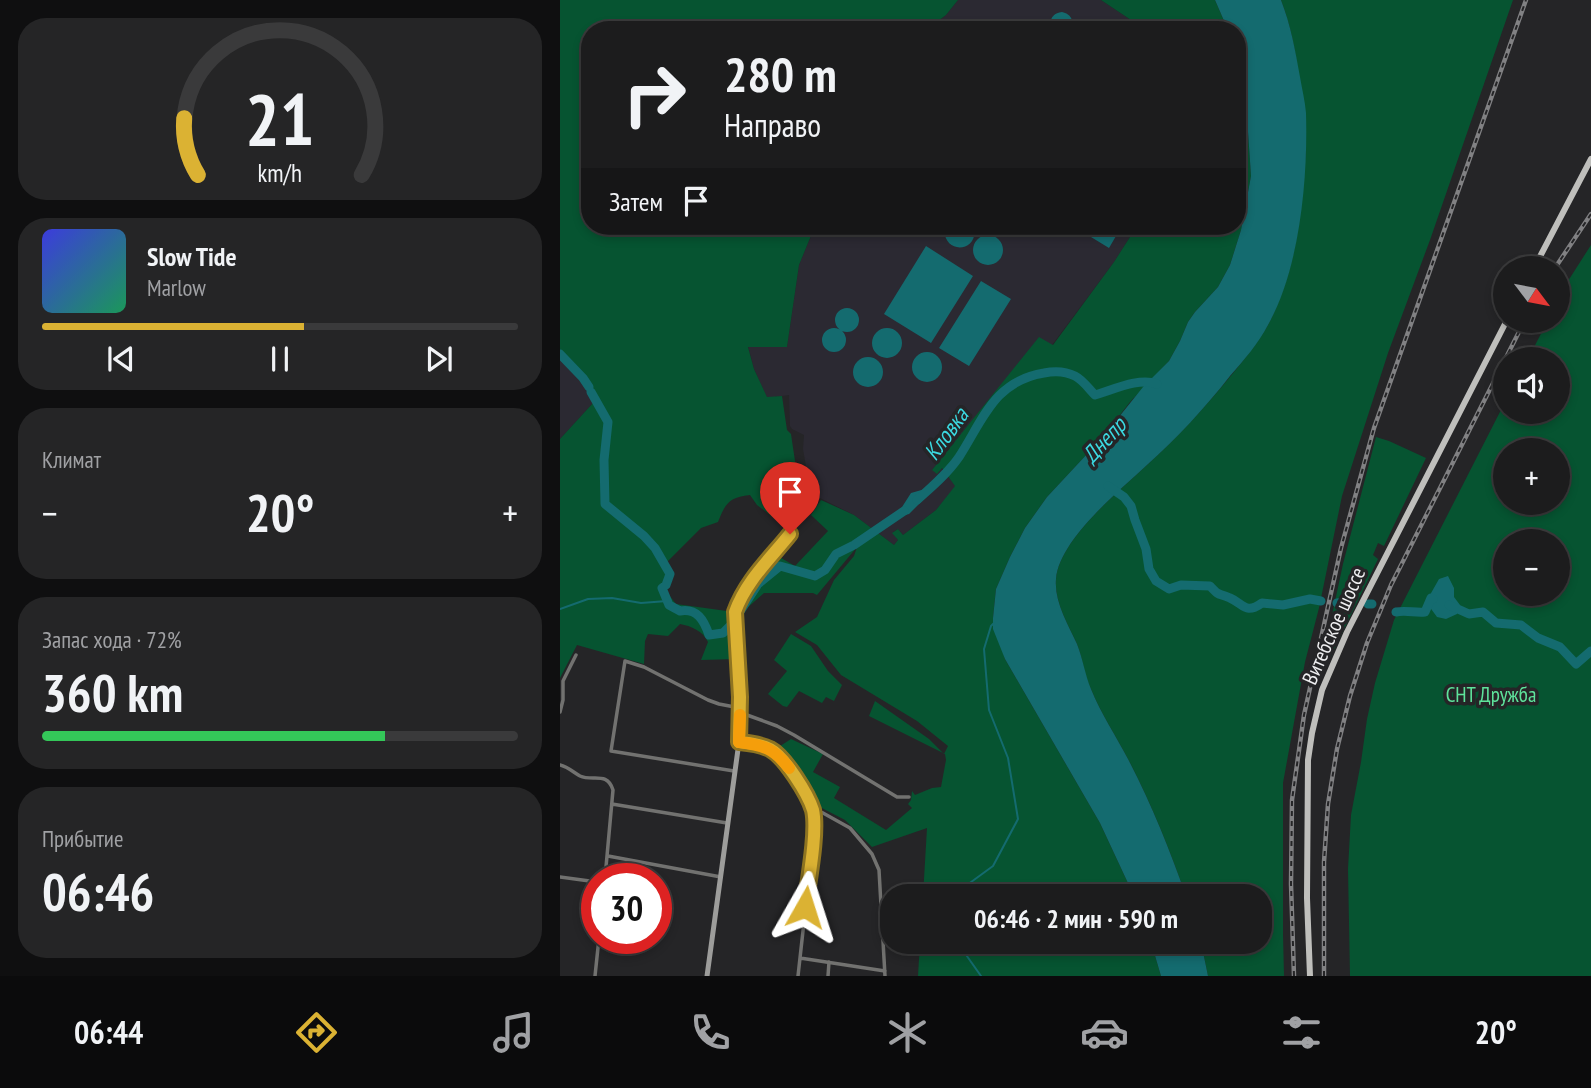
<!DOCTYPE html>
<html lang="ru">
<head>
<meta charset="utf-8">
<style>
	body { margin:0; font-family:"PT Sans Narrow",sans-serif; background:#252526; color:#f1f3f6; height:100vh; display:flex; flex-direction:column; font-size:26px; white-space:nowrap }
	* { box-sizing:border-box; margin:0 }
	p { font-size:23px; color:#a0a1a4 }
	.icon { flex:none; width:38px; height:38px; fill:none; stroke:currentColor; stroke-width:2; stroke-linecap:round; stroke-linejoin:round }
	.map { position:relative; flex:1; overflow:hidden }
	.drawer { display:flex; flex-direction:column; gap:18px; padding:18px; background:#0f0f10; width:560px }
	.drawer>* { flex:none }
	.banner { position:absolute; left:21px; top:21px; width:665px; height:214px; border-radius:28px; box-shadow:0 4px 10px #0003,0 0 0 2px #3a3a3b; background:#1c1c1d; color:#f1f3f6; overflow:hidden }
	.needle { width:46px; rotate:122deg }
	.controls { position:absolute; left:933px; top:256px; display:grid; gap:14px }
	.controls a { display:grid; place-items:center; width:77px; height:77px; border-radius:50%; background:#1c1c1d; box-shadow:0 4px 10px #0003,0 0 0 2px #3a3a3b; font-size:35px }
	.speed { position:absolute; left:21px; top:863px; display:flex; gap:14px; font-size:35px; font-weight:700; text-align:center }
	.speed>* { display:grid; place-content:center; width:91px; height:91px; border-radius:50%; background:#1c1c1d; box-shadow:0 4px 10px #0003,0 0 0 2px #3a3a3b; line-height:1 }
	.speed .limit { border:10px solid #d22; background:#fff; color:#111 }
	.pin { position:absolute; display:grid; place-items:center; width:60px; height:60px; color:#fff; margin:-72px -30px; border-radius:50% 50% 50% 0; rotate:-45deg; box-shadow:0 0 7px #0007 }
	.pin .icon { rotate:45deg }
	.me { position:absolute; width:77px; margin:-38px; rotate:6deg; stroke-linejoin:round; filter:drop-shadow(0 0 5px #0008) }
	.turn { display:flex; align-items:center; gap:24px; height:147px; padding:0 28px; font-size:32px }
	.turn .icon { width:91px; height:91px; stroke-width:2.5 }
	.turn b { display:block; font-size:49px; line-height:60px }
	.then { display:flex; align-items:center; height:66px; padding:0 28px; background:#0003; gap:14px; font-size:26px }
	.big { font-size:52px; font-weight:700; line-height:1.1 }
	.drawer .card { flex:1; display:flex; flex-direction:column; justify-content:center; gap:10px; min-width:0; padding:0 24px; border-radius:28px; background:#252526 }
	.drawer .dial { align-items:center; gap:0 }
	.dial svg { height:182px; overflow:visible; fill:none; stroke:#3a3a3b; stroke-width:7; stroke-linecap:round; text-anchor:middle }
	.dial text { fill:#f1f3f6; stroke:none }
	.song { display:flex; align-items:center; gap:21px }
	.cover { width:84px; height:84px; border-radius:10px; background:linear-gradient(135deg,hsl(240 70% 55%),hsl(150 70% 35%)) }
	.played { height:7px; border-radius:4px; background:linear-gradient(90deg,#dbb233 55%,#3a3a3b 55%) }
	.keys { display:flex; justify-content:space-around; direction:ltr }
	.heat { display:flex; justify-content:space-between; align-items:center; font-size:38px; direction:ltr }
	.charge { height:10px; border-radius:5px; background:linear-gradient(90deg,#34c759 72%,#3a3a3b 0) }
	.trip { position:absolute; left:320px; top:884px; width:392px; height:70px; border-radius:28px; background:#1c1c1d; box-shadow:0 4px 10px #0003,0 0 0 2px #3a3a3b; font-weight:700; line-height:70px; text-align:center }
	.menu { display:flex; height:112px; justify-content:space-around; align-items:center; background:#0b0b0c; color:#a0a1a4 }
	.menu .icon { width:49px; height:49px }
	.menu .on { color:#dbb233 }
	.menu b { font-size:32px; color:#f1f3f6 }
	main { display:flex; flex:1; min-height:0 }
	.map>svg:first-child { display:block }
	.built { fill:#2b2932 }
	.green { fill:#065431; fill-rule:evenodd }
	.water { fill:#146b6f }
	.lines { fill:none; stroke-linecap:round; stroke-linejoin:round }
	.stream { stroke:#146b6f; stroke-width:2 }
	.river { stroke:#146b6f; stroke-width:9 }
	.street { stroke:#727270; stroke-width:3.5 }
	.secondary { stroke:#9d9d9b; stroke-width:5 }
	.primary { stroke:#bfbfbc; stroke-width:6 }
	.rail-casing { stroke:#818183; stroke-width:4.5 }
	.rail { stroke:#252527; stroke-width:2; stroke-dasharray:5; stroke-linecap:butt }
	.route-casing { stroke:#8e7421; stroke-width:18 }
	.route { stroke:#dbb233; stroke-width:12 }
	.slow { stroke:#f59e0b; stroke-width:12 }
	.labels { text-anchor:middle; stroke-width:7; stroke-linejoin:round; paint-order:stroke }
	.street-label { font-size:21px; fill:#efeff1; stroke:#252527 }
	.park-label { font-size:21px; fill:#5ee39b; stroke:#252527 }
	.water-label { font-size:23px; font-style:italic; fill:#3bd9e1; stroke:#252527 }
</style>
</head>
<body>
<main>
<section class="drawer">
<div class="card dial"><svg viewBox="0 0 100 80">
<path d="M14 69A42 42 0 1 1 86 69"/>
<path d="M14 69A42 42 0 0 1 8 44" stroke="#dbb233"/>
<text x="50" y="56" font-size="32" font-weight="700">21</text>
<text x="50" y="72" font-size="11">km/h</text>
</svg></div>
<div class="card">
<div class="song"><i class="cover"></i><div><b>Slow Tide</b><p>Marlow</p></div></div>
<div class="played"></div>
<div class="keys"><svg class="icon" aria-label="previous" viewBox="0 0 24 24"><path d="M18 5L8 12l10 7zM5 5v14"/></svg><svg class="icon" aria-label="pause" viewBox="0 0 24 24"><path d="M8 5v14M16 5v14"/></svg><svg class="icon" aria-label="next" viewBox="0 0 24 24"><path d="M6 5l10 7-10 7zM19 5v14"/></svg></div>
</div>
<div class="card"><p>Климат</p>
<div class="heat"><a>−</a><b class="big">20°</b><a>+</a></div>
</div>
<div class="card"><p>Запас хода · 72%</p><b class="big">360 km</b><div class="charge"></div></div>
<div class="card"><p>Прибытие</p><b class="big">06:46</b></div>
</section>
<div class="map">
<svg width="1031" height="976" viewBox="0 0 1031 976">
	<rect width="100%" height="100%" fill="#252527"/>
	<path class="built" d="M398,0H541L586,30H366L386,15Z
		M255,226H577L554,262L492,345L479,338L372,470L381,468L396,486L376,510L343,535L338,529L333,532L338,540L334,545L294,515L258,497L247,472L243,449L244,435L232,429L230,426L229,395L207,398L194,369L188,346L227,347L239,265Z
		M0,358L28,383L33,403L0,439Z"/>
	<path class="green" d="M0,0H398L386,15L366,30H30V226H255L239,265L227,347H188L194,369L207,397L222,396L227,430L231,434L239,488L242,502L227,528L197,505L190,495C169,497 165,504 158,522L141,528L106,563L112,573L110,583L105,590L116,604L174,612L176,659L141,660L148,642C143,631 131,626 120,624L108,636L88,634L85,641L84,664L17,645L0,678V439L33,403L28,383L0,358Z
		M541,0H655L668,30H586Z
		M721,0H953L870,240L828,353L782,496L759,608L745,662L723,783V934L724,976H648L641,942H700V896H626C610,850 591,803 568,759C556,736 541,714 531,689C524,675 523,659 517,644C508,624 494,602 496,579C499,540 559,491 587,465C618,437 647,405 674,372C686,357 701,339 710,321C733,275 741,223 744,172C745,161 746,151 746,140C745,126 743,112 741,98C738,64 733,32 721,0Z
		M677,58L685,88L691,176L681,230L670,265L658,287L635,312L628,322L620,341L609,361L570,402L542,438L487,497L465,528L450,557L436,589L433,618L445,659L540,823L574,896H363L367,828L312,847L285,820L256,805L237,769L217,748L231,739L263,754L253,772L280,787L274,798L326,830L352,808L348,804L351,800L352,791L355,795L372,788L381,787L386,760L385,754L309,716L315,701L369,739L384,754L388,746L357,721L281,675L257,645L235,632L257,617L274,580L294,556L297,547L257,595L253,593H204L186,609L180,619C176,597 202,570 216,555L235,566L268,531L251,515L261,500L294,515L334,545L338,540L332,533L338,529L343,535L376,510L395,486L382,468L377,474L372,470L479,337L493,345L554,262L577,226H677Z
		M1031,245V976H790L788,869L791,815L801,762L807,719L815,683L834,620L945,402V411H998V359H968L988,320H998V301L1008,281ZM945,450H998V502H945ZM945,541H998V593H945Z
		M816,437L829,441L866,458L824,546L818,543L813,555L818,559L757,685L783,564Z
		M231,634L251,646L268,671L282,685L274,701L266,697L262,703L239,691L227,707L223,706L208,694L227,671L214,660Z
		M360,942H591L601,976H358Z"/>
	<path class="water" d="M655,0H721C731,26 735,49 740,77C742,89 745,101 746,113C748,178 740,268 708,325C698,344 684,360 670,376C645,408 617,438 587,465C559,491 499,540 496,579C494,602 508,624 517,644C523,659 525,675 531,689C541,714 556,736 568,759C591,803 610,850 626,896H574L540,823L445,659L433,629V618L436,589L450,557L465,528L487,497L542,438L583,387L609,361L620,341L628,322L635,312L658,287L670,265L681,230L691,176L685,88L677,58V30H668Z
		M502,12C511,14 515,21 511,30H492C488,21 492,13 502,12Z
		M385,226H414C420,254 380,255 385,226Z
		M513,226H540L556,236L549,248Z
		M413 250a15 15 0 1 1 30 0a15 15 0 1 1-30 0Z
		M366,246L413,276L371,343L324,314Z
		M421,281L451,299L409,366L379,348Z
		M275 320a12 12 0 1 1 24 0a12 12 0 1 1-24 0Z
		M312 343a15 15 0 1 1 30 0a15 15 0 1 1-30 0Z
		M262 340a12 12 0 1 1 24 0a12 12 0 1 1-24 0Z
		M352 367a15 15 0 1 1 30 0a15 15 0 1 1-30 0Z
		M293 372a15 15 0 1 1 30 0a15 15 0 1 1-30 0Z
		M365,489L367,496L349,514L335,518L351,493Z
		M888,576L894,588V597L900,605L897,614L886,619L877,617L866,602L879,579Z
		M591,942H641L648,976H601Z"/>
	<g class="lines">
		<path class="stream" d="M0,609L28,599L52,598L81,603L107,601
			M392,896L433,866L458,819L448,758L429,710L424,649L431,626L434,623
			M397,942L421,976"/>
		<path class="river" d="M0,354L23,378L29,387
			M31,392L48,422L44,460L45,504L84,536L95,548L110,574L106,585L102,588L109,605L120,611C137,608 144,620 149,635L163,633L172,624
			M548,486L564,497L571,506L575,520L586,549L589,569L596,581L609,589L621,585L650,586C661,598 658,592 670,598C684,604 685,615 702,603L723,605L750,599L761,601
			M357,500C372,487 388,473 399,457C423,420 434,381 484,373C494,371 505,371 515,376C523,380 529,389 535,395C553,390 579,377 597,384
			M777,603L791,601
			M808,604H812
			M889,605L909,614L923,612L936,623L961,625L978,638L1000,647L1016,664L1031,651
			M836,612C846,610 855,613 865,612L871,598L873,599
			M179,613L198,584L220,566L255,576L265,570L276,554L294,545L344,511"/>
		<path class="street" d="M180,708L175,612C186,581 210,558 230,534
			M0,712L3,700V681L16,655
			M179,742C190,743 202,744 211,750C227,758 247,793 252,809C254,816 254,825 254,832L238,976
			M0,765C8,767 13,772 20,776C33,782 47,771 53,790L45,878
			M174,771L51,751L65,661L84,667L148,700L159,704L180,708L187,715L217,726L234,735L337,797H349
			M52,804L167,823
			M253,810L263,813L290,828L312,854L319,870L325,976
			M48,856L161,877
			M0,877L37,882
			M240,958L325,971
			M35,976L39,938
			M268,976L269,962"/>
		<path class="secondary" d="M147,976L179,742L180,708"/>
		<path class="primary" d="M974,268L1031,159
			M750,976L747,898L748,760L752,733L762,690L787,632L947,320"/>
		<g class="rail-casing">
			<path id="rail" d="M995,268L1031,214
				M734,976L731,884L732,800L744,715L781,548L814,428L966,0
				M764,976V862L768,804L777,749L790,696L807,643L831,585L965,320"/>
		</g>
		<use href="#rail" class="rail"/>
	</g>
	<g class="lines">
		<g class="route-casing">
			<path id="route" d="M230,534C210,559 186,581 175,612L180,697L179,742C189,743 200,744 210,749C225,757 248,794 253,810C258,832 248,883 245,907"/>
		</g>
		<use href="#route" class="route"/>
		<path class="slow" d="M180,715L179,742C203,745 214,748 229,768"/>
	</g>
	<g class="labels">
		<g class="street-label">
			<text transform="translate(774 626) rotate(-66)" y="7">Витебское шоссе</text>
		</g>
		<g class="park-label">
			<text x="931" y="702">СНТ Дружба</text>
		</g>
		<g class="water-label">
			<text transform="translate(386 434) rotate(-54)" y="8">Кловка</text>
			<text transform="translate(544 440) rotate(-47)" y="8">Днепр</text>
		</g>
	</g>
</svg>
<div class="controls">
<a><svg class="needle" viewBox="-14 -14 28 28"><path d="M0-13l5 13h-10z" fill="#e53935"/><path d="M0 13l5-13h-10z" fill="#a0a1a4"/></svg></a>
<a><svg class="icon" aria-label="sound" viewBox="0 0 24 24"><path d="M4 9h4l5-4v14l-5-4H4zM17 9q2 3 0 6"/></svg></a>
<a>+</a>
<a>−</a>
</div>
<div class="speed"><div class="limit">30</div></div>
<div class="pin" style="left:230px;top:534px;background:#d93025"><svg class="icon" aria-label="arrive" viewBox="0 0 24 24"><path d="M6 21V4h12l-3 4 3 4H6"/></svg></div>
<svg class="me" style="left:245px;top:907px" viewBox="-20 -20 40 40"><path d="M0-17L14 15 0 8-14 15z" fill="#dbb233" stroke="#fff" stroke-width="4"/></svg>
<div class="trip">06:46 · 2 мин · 590 m</div>
<div class="banner">
<div class="turn"><svg class="icon" aria-label="right" viewBox="0 0 24 24"><path d="M7 20v-9h11M14 6l5 5-5 5"/></svg><div><b>280 m</b>Направо</div></div>
<div class="then">Затем<svg class="icon" aria-label="arrive" viewBox="0 0 24 24"><path d="M6 21V4h12l-3 4 3 4H6"/></svg></div>
</div>
</div>
</main>
<nav class="menu">
<b>06:44</b>
<svg class="icon on" aria-label="directions" viewBox="0 0 24 24"><path d="M12 3l9 9-9 9-9-9zM9 14v-3h6M13 9l2 2-2 2"/></svg>
<svg class="icon" aria-label="music" viewBox="0 0 24 24"><path d="M9 18V5l10-2v13"/><circle cx="6" cy="18" r="3"/><circle cx="16" cy="16" r="3"/></svg>
<svg class="icon" aria-label="phone" viewBox="0 0 24 24"><path d="M5 4h4l2 5-3 2q2 4 5 5l2-3 5 2v4C11 20 4 13 5 4z"/></svg>
<svg class="icon" aria-label="climate" viewBox="0 0 24 24"><path d="M12 3v18M4 7l16 10M4 17L20 7"/></svg>
<svg class="icon" aria-label="car" viewBox="0 0 24 24"><path d="M5 17H2v-5l4-1 3-4h7l3 4 3 1v5h-3M9 17h6M6 11h13"/><circle cx="7" cy="17" r="2"/><circle cx="17" cy="17" r="2"/></svg>
<svg class="icon" aria-label="filters" viewBox="0 0 24 24"><path d="M4 7h16M4 17h16"/><circle cx="9" cy="7" r="2"/><circle cx="15" cy="17" r="2"/></svg>
<b>20°</b>
</nav>
</body>
</html>
